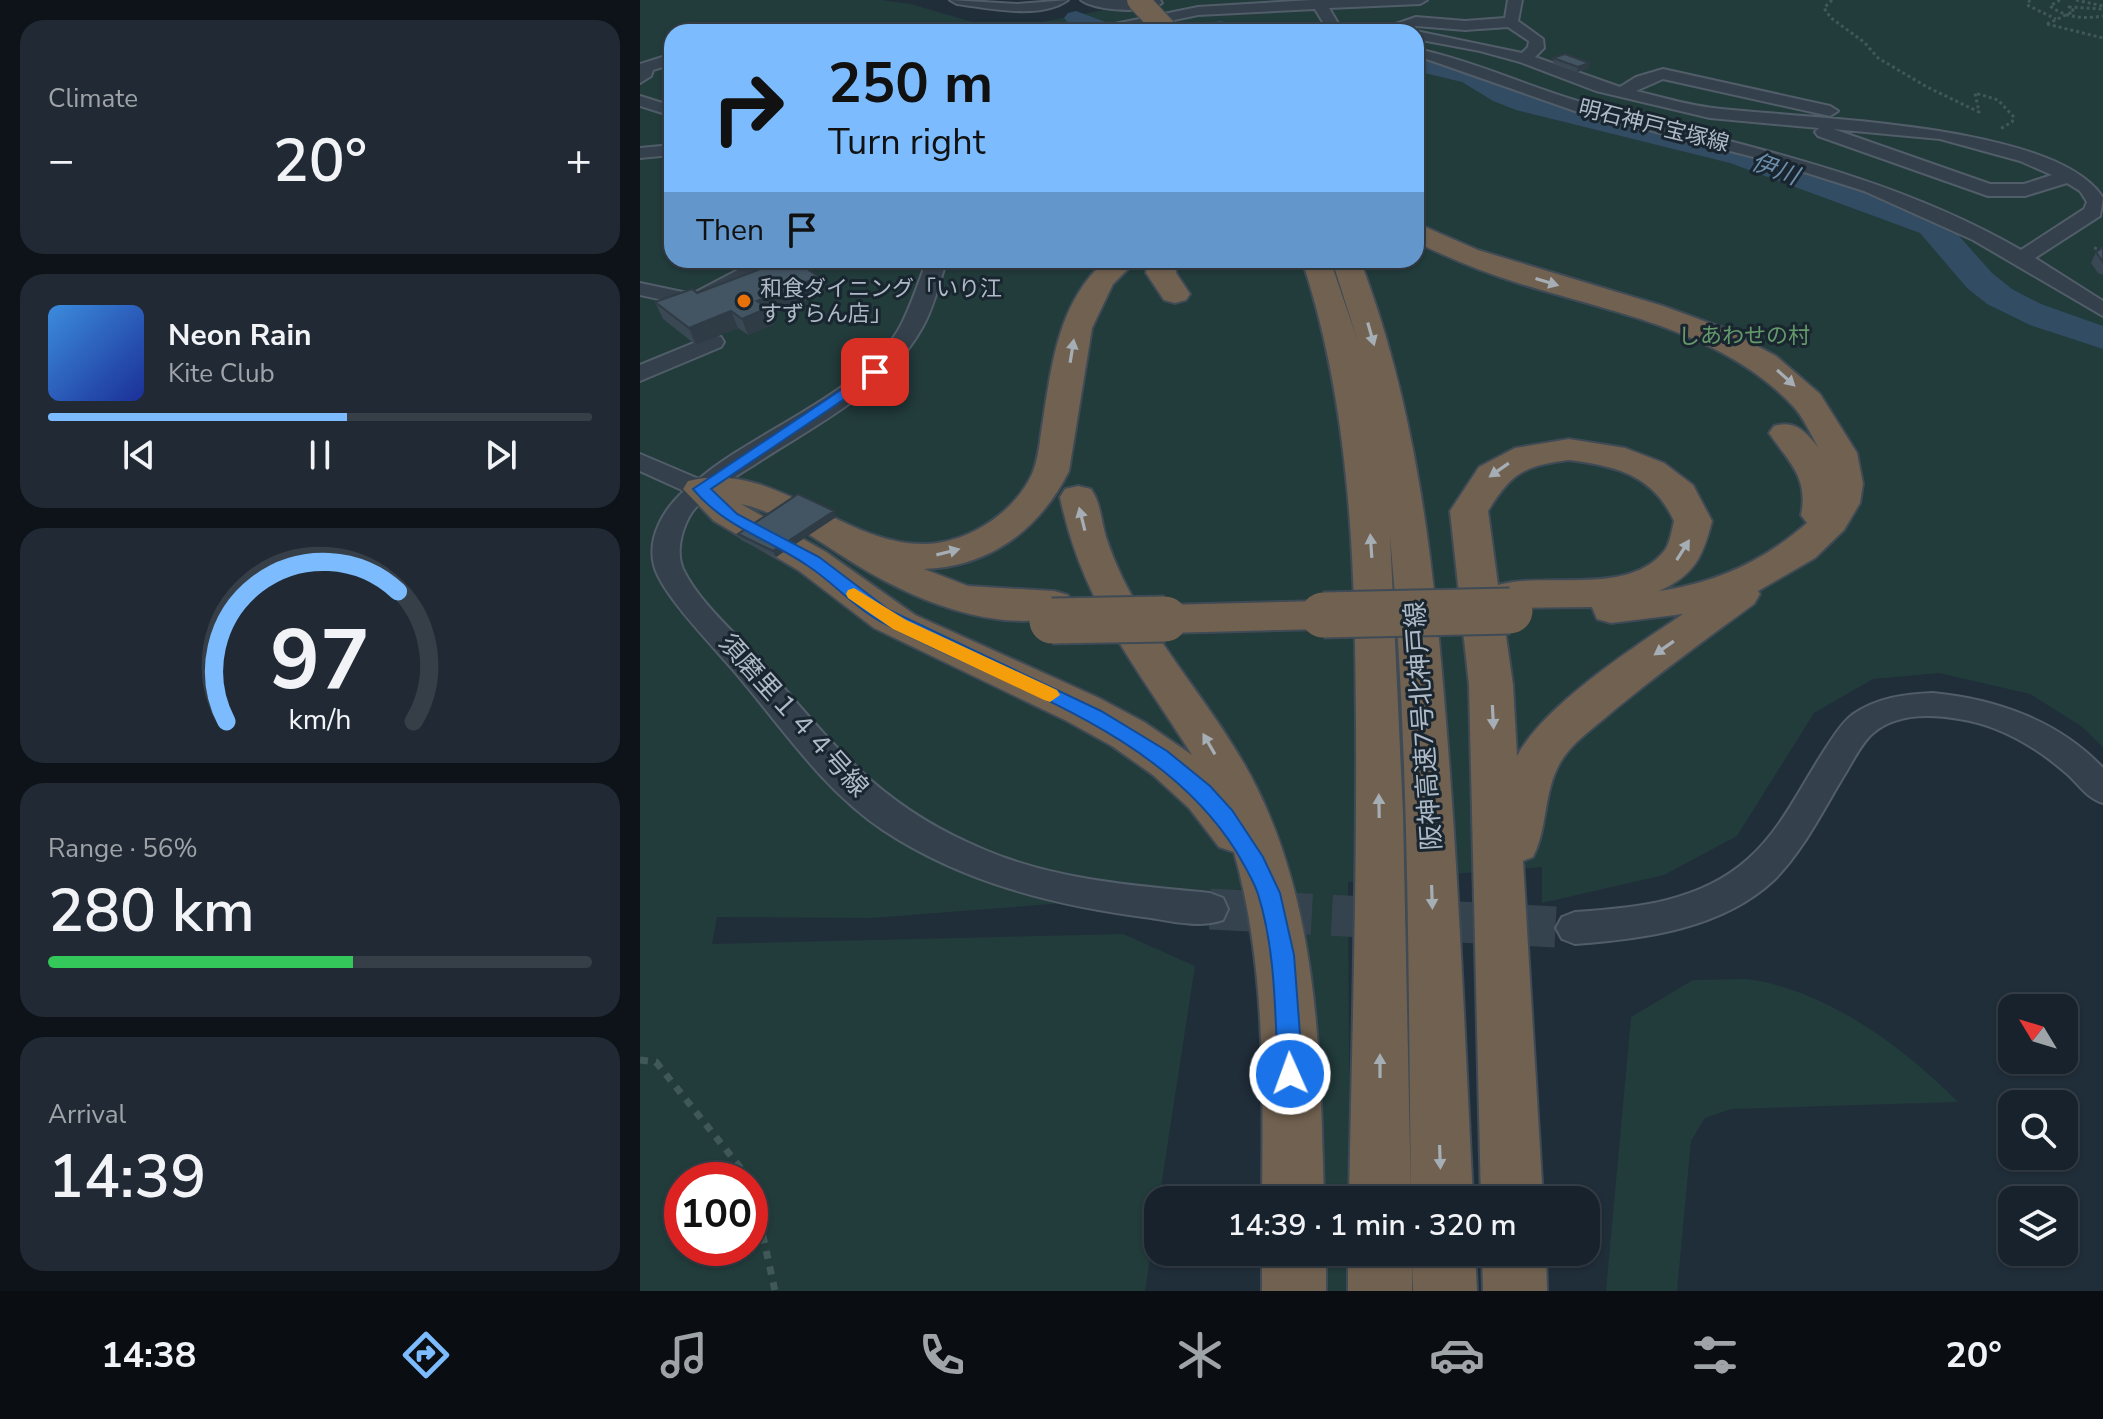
<!DOCTYPE html>
<html lang="en">
<head>
<meta charset="utf-8">
<style>
	body { margin:0; font-family:"Nunito Sans","Noto Sans JP",sans-serif; background:#212a34; color:#f1f3f6; height:100vh; display:flex; flex-direction:column; font-size:30px; white-space:nowrap }
	* { box-sizing:border-box; margin:0 }
	p { font-size:26px; color:#9fa4a9 }
	.icon { flex:none; width:44px; height:44px; fill:none; stroke:currentColor; stroke-width:2; stroke-linecap:round; stroke-linejoin:round }
	.map { position:relative; flex:1; overflow:hidden }
	.details { display:flex; flex-direction:column; gap:20px; padding:20px; background:#0d1318; width:640px }
	.details>* { flex:none }
	.hud { position:absolute; left:24px; top:24px; width:760px; height:244px; border-radius:24px; box-shadow:0 2px 6px #0004,0 0 0 2px #363f48; background:#7cbcfe; color:#111; overflow:hidden }
	.needle { width:52px; rotate:308deg }
	.buttons { position:absolute; left:1358px; top:994px; display:grid; gap:16px }
	.buttons a { display:grid; place-items:center; width:80px; height:80px; border-radius:16px; background:#18222c; box-shadow:0 2px 6px #0004,0 0 0 2px #363f48; font-size:40px }
	.speed { position:absolute; left:24px; top:1162px; display:flex; gap:16px; font-size:40px; font-weight:700; text-align:center }
	.speed>* { display:grid; place-content:center; width:104px; height:104px; border-radius:50%; background:#18222c; box-shadow:0 2px 6px #0004,0 0 0 2px #363f48; line-height:1 }
	.speed .limit { border:12px solid #d22; background:#fff; color:#111 }
	.pin { position:absolute; display:grid; place-items:center; width:68px; height:68px; color:#fff; margin:-34px; border-radius:16px; box-shadow:0 4px 12px #0006 }
	.me { position:absolute; width:88px; margin:-44px; rotate:358deg; stroke-linejoin:round; filter:drop-shadow(0 0 6px #0008) }
	.turn { display:flex; align-items:center; gap:28px; height:168px; padding:0 32px; font-size:36px }
	.turn .icon { width:104px; height:104px; stroke-width:2.5 }
	.turn b { display:block; font-size:56px; line-height:68px }
	.then { display:flex; align-items:center; height:76px; padding:0 32px; background:#0003; gap:16px; font-size:30px }
	.big { font-size:60px; font-weight:600; line-height:1.1 }
	.details .tile { flex:1; display:flex; flex-direction:column; justify-content:center; gap:12px; min-width:0; padding:0 28px; border-radius:24px; background:#212a34 }
	.details .dial { align-items:center; gap:0 }
	.dial svg { height:208px; overflow:visible; fill:none; stroke:#363f48; stroke-width:7; stroke-linecap:round; text-anchor:middle }
	.dial text { fill:#f1f3f6; stroke:none }
	.song { display:flex; align-items:center; gap:24px }
	.cover { width:96px; height:96px; border-radius:12px; background:linear-gradient(135deg,hsl(210 70% 55%),hsl(230 70% 35%)) }
	.played { height:8px; border-radius:4px; background:linear-gradient(90deg,#7cbcfe 55%,#363f48 55%) }
	.keys { display:flex; justify-content:space-around; direction:ltr }
	.heat { display:flex; justify-content:space-between; align-items:center; font-size:44px; direction:ltr }
	.charge { height:12px; border-radius:6px; background:linear-gradient(90deg,#34c759 56%,#363f48 0) }
	.trip { position:absolute; left:504px; top:1186px; width:456px; height:80px; border-radius:24px; background:#18222c; box-shadow:0 2px 6px #0004,0 0 0 2px #363f48; font-weight:600; line-height:80px; text-align:center }
	.tab-bar { display:flex; height:128px; justify-content:space-around; align-items:center; background:#0a0e12; color:#9fa4a9 }
	.tab-bar .icon { width:56px; height:56px }
	.tab-bar .current { color:#7cbcfe }
	.tab-bar b { font-size:36px; color:#f1f3f6 }
	main { display:flex; flex:1; min-height:0 }
	.map>svg:first-child { display:block }
	.green { fill:#223b3b; fill-rule:evenodd }
	.lines { fill:none; stroke-linecap:round; stroke-linejoin:round }
	.river { fill:#324c63; fill-rule:evenodd }
	.minor-tunnel { stroke:#35434f; stroke-width:41; stroke-dasharray:41 20; stroke-linecap:butt }
	.minor-casing { stroke:#515d68; stroke-width:4 }
	.highway-casing { stroke:#3e4a55; stroke-width:4 }
	.path-far1 { stroke:#405858; stroke-width:3; stroke-dasharray:3 3; stroke-linecap:butt }
	.path { stroke:#405858; stroke-width:7; stroke-dasharray:8 8; stroke-linecap:butt }
	.minor { fill:#34404b; fill-rule:evenodd }
	.highway { fill:#716150; fill-rule:evenodd }
	.highway-bridge-far1-casing { stroke:#3e4a55; stroke-width:24; stroke-linecap:butt }
	.highway-bridge-casing { stroke:#3e4a55; stroke-width:49; stroke-linecap:butt }
	.highway-bridge-far1 { stroke:#716150; stroke-width:22 }
	.highway-bridge { stroke:#716150; stroke-width:45 }
	.wall { fill:#3a4854 }
	.shaded-wall { fill:#2f3b45 }
	.building { fill:#435462; stroke:#2f3b45; stroke-width:2 }
	.oneway { fill:#a5adb5 }
	.route { fill:#1a73e8; stroke:#114b97; stroke-width:2 }
	.slow { fill:#f59e0b }
	.food-dot { fill:#e8710a; stroke:#19252f; stroke-width:3 }
	.labels { text-anchor:middle; stroke-width:6; stroke-linejoin:round; paint-order:stroke }
	.far-street-label { font-size:22px; fill:#aebac7; stroke:#19252f }
	.far-poi-label { font-size:22px; fill:#aebac7; stroke:#19252f; text-anchor:start }
	.far-park-label { font-size:22px; fill:#64996b; stroke:#19252f }
	.far-water-label { font-size:24px; font-style:italic; fill:#6d8fac; stroke:#19252f }
	.street-label { font-size:26px; fill:#aebac7; stroke:#19252f }
</style>
</head>
<body>
<main>
<section class="details">
<div class="tile"><p>Climate</p>
<div class="heat"><a>−</a><b class="big">20°</b><a>+</a></div>
</div>
<div class="tile">
<div class="song"><i class="cover"></i><div><b>Neon Rain</b><p>Kite Club</p></div></div>
<div class="played"></div>
<div class="keys"><svg class="icon" aria-label="previous" viewBox="0 0 24 24"><path d="M18 5L8 12l10 7zM5 5v14"/></svg><svg class="icon" aria-label="pause" viewBox="0 0 24 24"><path d="M8 5v14M16 5v14"/></svg><svg class="icon" aria-label="next" viewBox="0 0 24 24"><path d="M6 5l10 7-10 7zM19 5v14"/></svg></div>
</div>
<div class="tile dial"><svg viewBox="0 0 100 80">
<path d="M14 69A42 42 0 1 1 86 69"/>
<path d="M14 69A42 42 0 0 1 80 19" stroke="#7cbcfe"/>
<text x="50" y="56" font-size="32" font-weight="700">97</text>
<text x="50" y="72" font-size="11">km/h</text>
</svg></div>
<div class="tile"><p>Range · 56%</p><b class="big">280 km</b><div class="charge"></div></div>
<div class="tile"><p>Arrival</p><b class="big">14:39</b></div>
</section>
<div class="map">
<svg width="1463" height="1291" viewBox="0 0 1463 1291">
	<rect width="100%" height="100%" fill="#202e3a"/>
	<path class="green" d="M0,0H242L271,4L360,30L515,0H1463V747L1441,726L1390,694L1299,673L1233,679L1174,713L1097,836L1024,875L902,903V867L708,882L710,1200H667L647,886L231,918L77,917L72,944L483,934L555,966L505,1291H0ZM32,32H776V260H32ZM42,1180H110V1248H42Z
		M1107,979C1185,989 1264,1047 1318,1102L1091,1109L1065,1118L1051,1141L1037,1291H966L991,1017L1053,980Z
		M669,1252H709V1291H670Z"/>
	<g class="lines">
		<path class="river" d="M436,11L479,27L482,32C463,32 437,35 424,18L428,13Z
			M580,21L605,27L608,32H541L544,27Z
			M776,55L840,70L895,98L1112,151L1304,219L1352,273L1372,289L1401,304L1463,326V349L1390,325L1347,304L1327,288L1280,233L1090,163L876,110L853,101L822,82L776,71Z"/>
		<path class="minor-tunnel" d="M570,909L935,928"/>
		<g class="minor-casing">
			<path id="minor" d="M310,0L377,4L428,0C401,20 348,8 317,4Z
				M441,0H520L522,3C507,14 456,11 441,0Z
				M672,0H787L780,4L689,8L702,30L729,24L750,26L776,17L825,21L865,18L868,0H882L878,21L903,39L904,48L895,57L980,87L996,77L1023,69L1190,106L1198,111L1190,116L1023,79L996,91C1021,97 1048,105 1073,108C1159,119 1416,122 1463,198L1460,216L1395,258L1463,301V316L1333,240L1224,191L1129,161L935,111L778,56L786,51C842,64 893,89 948,104C1096,145 1246,172 1381,250L1444,209L1447,202L1440,191L1427,183L1385,196H1348L1178,136L1175,132L1179,128L1070,118L956,91L880,62L840,51L776,39V32H771L776,31L882,53L888,47L889,41L868,27L825,30L776,26L765,29V32H689L675,9L558,15L477,32H448L455,28L558,7ZM1193,129L1300,139L1380,161L1412,175L1384,184H1350Z
				M32,54V64L13,70L11,76L0,83V64Z
				M0,96L32,106V116L0,106Z
				M32,145V155L0,158V148Z
				M117,260H143L63,306L55,307L0,295V283L52,294Z
				M287,260H307C299,282 294,308 282,328C248,389 177,424 120,461C100,474 60,496 49,517C41,532 36,553 43,569C59,602 93,631 117,657C193,743 234,804 345,850C415,880 495,886 570,893L583,898L588,909L583,920C561,928 534,922 511,918C417,906 323,883 243,830C182,789 141,726 94,671C74,647 21,594 14,565C7,537 24,509 44,491L0,471V454L59,479C116,430 229,391 262,323C272,303 279,281 287,260Z
				M73,335L81,337L84,342L81,347L0,381V365Z
				M1293,693C1356,699 1419,721 1463,768V803C1446,798 1439,784 1426,773C1396,747 1359,725 1319,719C1291,714 1255,713 1232,734C1221,744 1213,761 1205,774C1183,810 1164,850 1134,880C1082,929 1003,939 935,944L922,939L916,928L922,917L935,912C996,908 1060,902 1108,859C1140,831 1159,790 1182,754C1190,742 1200,724 1212,715C1236,698 1265,694 1293,693Z"/>
		</g>
		<g class="highway-casing">
			<path id="highway" d="M776,223L838,250L1023,306L1083,328L1136,356L1180,394L1217,453L1223,484L1220,503L1204,530L1175,558L1118,591L1120,594L1114,604C1066,639 1018,674 972,712C954,728 932,742 920,763C903,793 908,828 893,857L883,861L903,1200H841L829,685L810,511L839,467L875,448L929,439L985,448L1024,463L1053,485L1072,521C1063,556 1055,575 1019,591C1075,583 1124,561 1167,523L1161,515C1169,477 1148,461 1129,433L1134,426C1155,420 1164,430 1178,447C1170,433 1163,416 1152,405C1080,330 973,313 878,283C842,272 809,258 776,242ZM929,460C976,466 1013,475 1034,521C1032,529 1030,543 1025,550C989,597 906,571 858,585L848,511C872,472 884,466 929,460ZM952,607L957,619L971,623L1043,614C993,648 905,704 877,756L873,685L862,608Z
				M466,260H497L473,284L452,328L429,471C400,529 350,567 284,569L328,586L414,591L428,595L434,605L428,615C353,636 266,597 204,557C172,537 138,512 101,504L186,552L275,615L459,698L504,722L552,755C497,667 442,603 420,497L425,489L438,486L451,489C461,503 461,521 466,537C475,565 489,593 505,618L510,609L525,605L683,601L697,605L703,615L697,625L683,629L525,633L514,630C548,683 589,731 617,788C680,916 680,1060 684,1200H622C623,1083 626,966 594,852L579,847L549,808L513,775L472,746L427,721L234,628L158,570L74,521L43,489L48,481C135,459 201,545 285,544C328,543 374,513 392,474C399,458 400,437 403,420C412,362 419,301 466,260Z
				M507,260H535L536,273L550,294L546,300L535,303L524,300L506,273Z
				M662,260H690L718,342L692,260H720C777,409 794,564 806,722C819,881 825,1041 833,1200H771C768,978 770,756 750,535L763,813L771,1200H709C712,1042 717,885 716,727C715,568 712,412 662,260Z
				M622,1252H686V1291H622Z
				M708,1252H835L837,1291H773L772,1260V1291H708Z
				M842,1252H906L907,1291H843Z"/>
		</g>
		<path class="path-far1" d="M1192,0L1184,8L1191,18L1224,42L1238,58L1287,87L1339,112L1335,93L1358,100L1374,117L1372,122L1360,129
			M1390,0L1387,5L1416,19
			M1420,0L1410,6C1426,18 1444,19 1463,16
			M1436,0L1463,6
			M1407,24L1434,11L1429,7L1463,9
			M1407,24L1463,38
			M1454,248L1463,250"/>
		<path class="path" d="M0,1060L16,1062L111,1181L135,1291"/>
		<use href="#minor" class="minor"/>
		<use href="#highway" class="highway"/>
		<g class="highway-bridge-far1-casing">
			<path id="highway-bridge-far1" d="M498,0L528,32"/>
		</g>
		<g class="highway-bridge-casing">
			<path id="highway-bridge" d="M683,615L870,611
				M412,621L525,619"/>
		</g>
		<use href="#highway-bridge-far1" class="highway-bridge-far1"/>
		<use href="#highway-bridge" class="highway-bridge"/>
	</g>
	<path class="wall" d="M913,58L949,63V68L937,72L913,63Z
		M1463,247V275L1458,273L1451,263L1456,252Z
		M144,260H194L169,270L179,277L185,293L130,315L134,325L108,335L98,328L56,345L23,319L15,302L57,293Z
		M196,517L136,557L101,540L98,534Z"/>
	<path class="shaded-wall" d="M949,63V68L937,72L938,67Z
		M164,260H194L167,270Z
		M179,277L185,293L130,315L134,325L108,335L102,319L117,301Z
		M91,311L98,328L56,345L49,328Z
		M194,511L196,517L136,557L133,551Z"/>
	<path class="building" d="M925,54L949,63L938,67L913,58Z
		M1463,247V262L1456,252Z
		M144,260H154L179,277L117,301L127,308L102,319L91,311L49,328L15,302L52,289L57,293Z
		M158,494L194,511L133,551L98,534Z"/>
	<defs><path id="oneway-solid" d="M-6-.8H1V-3.2L6.5 0L1 3.2V.8H-6Z" transform="scale(2)"/></defs>
	<g class="oneway">
		<use href="#oneway-solid" transform="translate(907 282) rotate(17)"/>
		<use href="#oneway-solid" transform="translate(731 334) rotate(74)"/>
		<use href="#oneway-solid" transform="translate(432 351) rotate(-81)"/>
		<use href="#oneway-solid" transform="translate(1146 378) rotate(42)"/>
		<use href="#oneway-solid" transform="translate(859 470) rotate(145)"/>
		<use href="#oneway-solid" transform="translate(442 519) rotate(-104)"/>
		<use href="#oneway-solid" transform="translate(731 546) rotate(-94)"/>
		<use href="#oneway-solid" transform="translate(1043 550) rotate(-58)"/>
		<use href="#oneway-solid" transform="translate(308 552) rotate(-14)"/>
		<use href="#oneway-solid" transform="translate(1024 648) rotate(145)"/>
		<use href="#oneway-solid" transform="translate(853 717) rotate(87)"/>
		<use href="#oneway-solid" transform="translate(569 744) rotate(-120)"/>
		<use href="#oneway-solid" transform="translate(739 806) rotate(-91)"/>
		<use href="#oneway-solid" transform="translate(792 897) rotate(88)"/>
		<use href="#oneway-solid" transform="translate(740 1066) rotate(-90)"/>
		<use href="#oneway-solid" transform="translate(800 1157) rotate(88)"/>
	</g>
	<path class="route" d="M235,367L242,372L240,375L71,489L97,514L179,557L249,610L461,711L527,751L570,786L592,810L623,857L640,893L654,955L663,1074L659,1083L650,1086L642,1083L638,1074C635,1015 636,951 618,894C613,879 604,865 596,851C519,728 362,686 240,621C214,607 193,582 168,566C129,539 84,527 53,489Z"/>
	<path class="slow" d="M214,588L266,620L417,690L420,695L410,702L404,700L253,629L208,598L206,594L208,590Z"/>
	<circle class="food-dot" cx="104" cy="301" r="8"/>
	<g class="labels">
		<g class="far-street-label">
			<text transform="translate(1014 125) rotate(14)" y="8">明石神戸宝塚線</text>
		</g>
		<g class="far-poi-label">
			<text x="120" y="296">和食ダイニング「いり江<tspan x="120" dy="25">すずらん店」</tspan></text>
		</g>
		<g class="far-park-label">
			<text x="1104" y="343">しあわせの村</text>
		</g>
		<g class="far-water-label">
			<text transform="translate(1135 169) rotate(20)" y="8">伊川</text>
		</g>
		<g class="street-label">
			<text transform="translate(154 715) rotate(48)" y="9">須磨里１４４号線</text>
			<text transform="translate(783 726) rotate(-94)" y="9">阪神高速7号北神戸線</text>
		</g>
	</g>
</svg>
<div class="buttons">
<a><svg class="needle" viewBox="-14 -14 28 28"><path d="M0-13l5 13h-10z" fill="#e53935"/><path d="M0 13l5-13h-10z" fill="#9fa4a9"/></svg></a>
<a><svg class="icon" aria-label="search" viewBox="0 0 24 24"><circle cx="10" cy="10" r="6"/><path d="M15 15l6 6"/></svg></a>
<a><svg class="icon" aria-label="layers" viewBox="0 0 24 24"><path d="M12 4l9 5-9 5-9-5zM3 14l9 5 9-5"/></svg></a>
</div>
<div class="speed"><div class="limit">100</div></div>
<div class="pin" style="left:235px;top:372px;background:#d93025"><svg class="icon" aria-label="arrive" viewBox="0 0 24 24"><path d="M6 21V4h12l-3 4 3 4H6"/></svg></div>
<svg class="me" style="left:650px;top:1074px" viewBox="-20 -20 40 40"><circle r="17" fill="#1a73e8" stroke="#fff" stroke-width="3"/><path d="M0-11L8 9 0 5-8 9z" fill="#fff"/></svg>
<div class="trip">14:39 · 1 min · 320 m</div>
<div class="hud">
<div class="turn"><svg class="icon" aria-label="right" viewBox="0 0 24 24"><path d="M7 20v-9h11M14 6l5 5-5 5"/></svg><div><b>250 m</b>Turn right</div></div>
<div class="then">Then<svg class="icon" aria-label="arrive" viewBox="0 0 24 24"><path d="M6 21V4h12l-3 4 3 4H6"/></svg></div>
</div>
</div>
</main>
<nav class="tab-bar">
<b>14:38</b>
<svg class="icon current" aria-label="directions" viewBox="0 0 24 24"><path d="M12 3l9 9-9 9-9-9zM9 14v-3h6M13 9l2 2-2 2"/></svg>
<svg class="icon" aria-label="music" viewBox="0 0 24 24"><path d="M9 18V5l10-2v13"/><circle cx="6" cy="18" r="3"/><circle cx="16" cy="16" r="3"/></svg>
<svg class="icon" aria-label="phone" viewBox="0 0 24 24"><path d="M5 4h4l2 5-3 2q2 4 5 5l2-3 5 2v4C11 20 4 13 5 4z"/></svg>
<svg class="icon" aria-label="climate" viewBox="0 0 24 24"><path d="M12 3v18M4 7l16 10M4 17L20 7"/></svg>
<svg class="icon" aria-label="car" viewBox="0 0 24 24"><path d="M5 17H2v-5l4-1 3-4h7l3 4 3 1v5h-3M9 17h6M6 11h13"/><circle cx="7" cy="17" r="2"/><circle cx="17" cy="17" r="2"/></svg>
<svg class="icon" aria-label="filters" viewBox="0 0 24 24"><path d="M4 7h16M4 17h16"/><circle cx="9" cy="7" r="2"/><circle cx="15" cy="17" r="2"/></svg>
<b>20°</b>
</nav>
</body>
</html>
